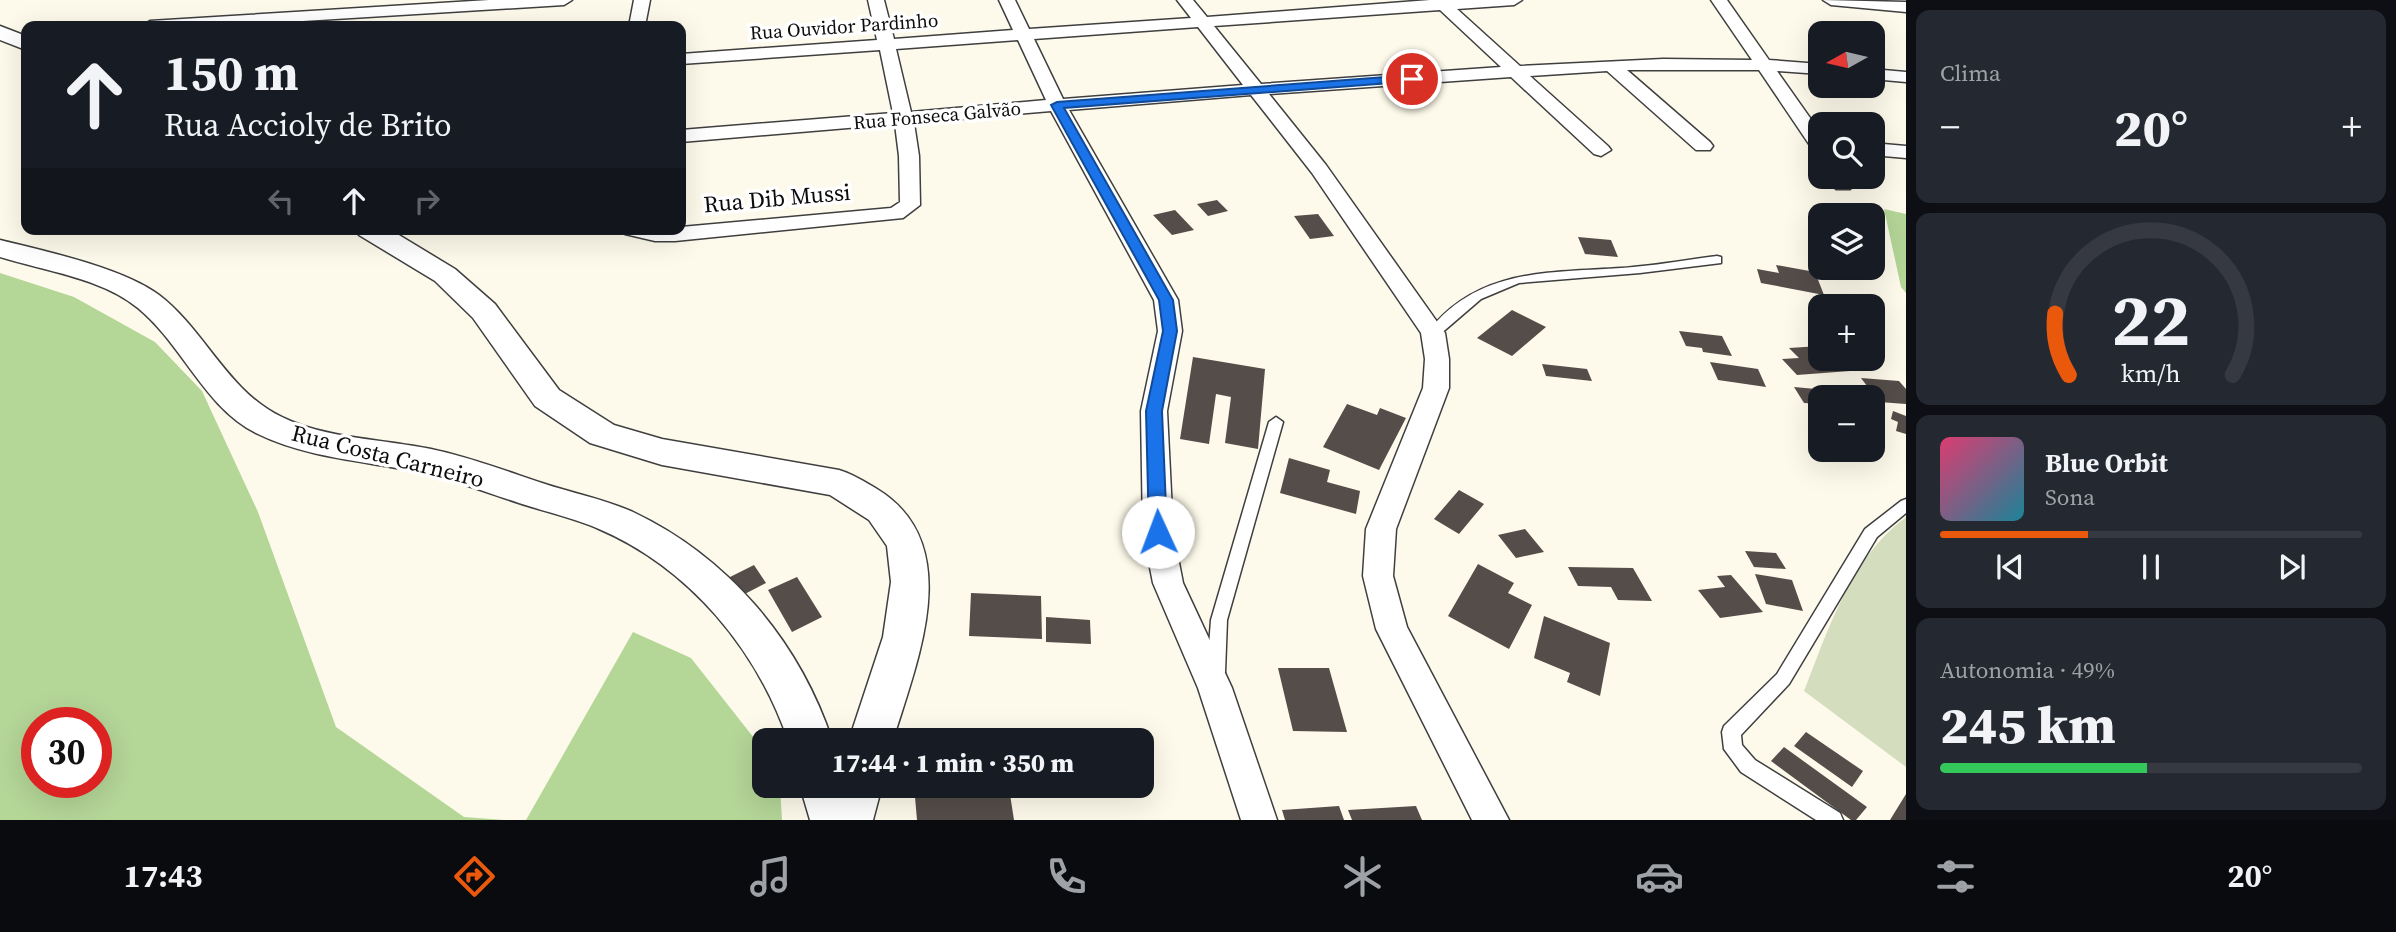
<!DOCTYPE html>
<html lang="pt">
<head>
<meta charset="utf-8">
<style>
	body { margin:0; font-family:"Source Serif 4",serif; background:#242831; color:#f1f3f6; height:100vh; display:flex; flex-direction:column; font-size:26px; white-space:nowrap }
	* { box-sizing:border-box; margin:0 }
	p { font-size:23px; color:#9ea1a6 }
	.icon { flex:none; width:38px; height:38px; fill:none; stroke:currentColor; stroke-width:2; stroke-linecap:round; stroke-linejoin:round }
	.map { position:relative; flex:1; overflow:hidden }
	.sheet { display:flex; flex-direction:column; gap:10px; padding:10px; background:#0d0f14; width:490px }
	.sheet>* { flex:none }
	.banner { position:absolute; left:21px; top:21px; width:665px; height:214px; border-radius:14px; box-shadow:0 7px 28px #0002; background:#171b24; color:#f1f3f6; overflow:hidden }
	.needle { width:46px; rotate:262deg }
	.buttons { position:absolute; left:1808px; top:21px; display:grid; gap:14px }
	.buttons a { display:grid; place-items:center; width:77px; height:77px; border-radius:14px; background:#171b24; box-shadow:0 7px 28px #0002; font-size:35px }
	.speed { position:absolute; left:21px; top:707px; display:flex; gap:14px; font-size:35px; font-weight:700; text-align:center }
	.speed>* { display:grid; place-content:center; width:91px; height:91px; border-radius:50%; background:#171b24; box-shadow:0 7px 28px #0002; line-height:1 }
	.speed .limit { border:10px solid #d22; background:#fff; color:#111 }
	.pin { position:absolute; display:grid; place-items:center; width:60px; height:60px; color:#fff; margin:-30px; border:4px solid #fff; border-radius:50%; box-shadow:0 2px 7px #0007 }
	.me { position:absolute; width:77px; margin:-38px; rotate:358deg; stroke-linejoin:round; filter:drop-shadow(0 0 5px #0008) }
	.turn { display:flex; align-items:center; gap:24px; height:147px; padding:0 28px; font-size:32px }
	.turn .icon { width:91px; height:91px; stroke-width:2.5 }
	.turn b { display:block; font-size:49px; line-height:60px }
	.lanes { display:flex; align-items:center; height:66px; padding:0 28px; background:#0003; justify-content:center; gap:35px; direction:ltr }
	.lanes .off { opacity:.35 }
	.big { font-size:52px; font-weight:800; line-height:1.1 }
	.sheet .card { flex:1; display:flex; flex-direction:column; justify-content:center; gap:10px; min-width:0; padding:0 24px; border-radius:14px; background:#242831 }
	.sheet .dial { align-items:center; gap:0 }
	.dial svg { height:182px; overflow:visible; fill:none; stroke:#363941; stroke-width:7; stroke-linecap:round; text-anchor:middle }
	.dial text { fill:#f1f3f6; stroke:none }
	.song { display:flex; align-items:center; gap:21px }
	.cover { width:84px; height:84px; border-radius:10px; background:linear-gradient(135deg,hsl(340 70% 55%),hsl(190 70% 35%)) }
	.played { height:7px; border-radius:4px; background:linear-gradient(90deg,#ea580c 35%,#363941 35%) }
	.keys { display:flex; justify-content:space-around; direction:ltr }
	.heat { display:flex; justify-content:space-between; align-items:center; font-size:38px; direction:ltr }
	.charge { height:10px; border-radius:5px; background:linear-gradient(90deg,#34c759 49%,#363941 0) }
	.trip { position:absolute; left:752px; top:728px; width:402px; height:70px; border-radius:14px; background:#171b24; box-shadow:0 7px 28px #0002; font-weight:800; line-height:70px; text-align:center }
	.dock { display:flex; height:112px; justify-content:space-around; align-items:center; background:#090b0e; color:#9ea1a6 }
	.dock .icon { width:49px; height:49px }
	.dock .on { color:#ea580c }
	.dock b { font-size:32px; color:#f1f3f6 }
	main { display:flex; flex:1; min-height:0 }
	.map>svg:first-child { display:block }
	.forest { fill:#b4d697; fill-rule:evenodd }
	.cemetery { fill:#d4debe }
	.building { fill:#544d49 }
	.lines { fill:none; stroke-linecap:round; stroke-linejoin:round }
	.service-casing { stroke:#3f3f3f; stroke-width:3 }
	.minor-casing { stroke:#3f3f3f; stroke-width:3 }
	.tertiary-casing { stroke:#3f3f3f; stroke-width:3 }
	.service { fill:#fff; fill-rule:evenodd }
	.minor { fill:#fff; fill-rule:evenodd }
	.tertiary { fill:#fff; fill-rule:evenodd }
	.route { fill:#1a73e8; stroke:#114b97; stroke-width:2 }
	.labels { text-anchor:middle; stroke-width:7; stroke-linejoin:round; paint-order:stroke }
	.far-street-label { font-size:19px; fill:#0c0c0c; stroke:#fff }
	.street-label { font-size:23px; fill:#0c0c0c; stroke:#fff }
</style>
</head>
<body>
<main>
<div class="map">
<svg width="1906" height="820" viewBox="0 0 1906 820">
	<rect width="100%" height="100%" fill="#fefaeb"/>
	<path class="forest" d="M1884,209L1906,214V293L1901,287Z
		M0,273L74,297L155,342L202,391L258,512L336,727L464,817L505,820H0ZM37,723H96V782H37Z
		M633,632L691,658L765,752V786H780L782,820H526Z"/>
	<path class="cemetery" d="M1906,517V767L1804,691C1828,630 1851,557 1906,517Z"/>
	<path class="building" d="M1217,200L1228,211L1208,216L1197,204Z
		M1175,210L1194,230L1172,235L1153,215Z
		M1318,214L1334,236L1310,239L1294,216Z
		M1578,237L1611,240L1618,257L1585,254Z
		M1776,265L1815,272L1824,295L1761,283L1757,269L1779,273Z
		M1512,310L1546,327L1512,356L1477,338Z
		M1679,331L1722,336L1732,356L1703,352L1702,348L1686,346Z
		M1820,346V359H1837L1850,371L1797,375L1782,359L1799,358L1789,348Z
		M1193,357L1265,369L1258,449L1225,443L1231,397L1216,394L1209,444L1180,439Z
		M1710,362L1758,369L1766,387L1718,380Z
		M1542,364L1587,369L1592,381L1546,376Z
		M1861,378L1899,381L1906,389V404L1879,402Z
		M1794,387L1816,389L1822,397L1820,404L1804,403Z
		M1347,404L1377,415L1380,408L1406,418L1379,470L1323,447Z
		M1893,411L1906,416V434L1896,431L1898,422L1891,419Z
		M1289,458L1330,470L1327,482L1360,491L1356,514L1280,493Z
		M1459,490L1484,504L1459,534L1434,519Z
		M1525,529L1544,552L1516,558L1498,535Z
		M1745,551L1776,553L1786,569L1754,567Z
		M1478,564L1514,583L1508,593L1532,605L1509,649L1448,616Z
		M754,565L766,583L739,597L728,578Z
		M1568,567L1633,568L1652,601L1618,600L1611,587L1578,586Z
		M1755,574L1792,580L1803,611L1766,604Z
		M1731,575L1763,612L1720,618L1698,590L1725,587L1717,576Z
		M797,577L822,617L792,632L768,590Z
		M971,593L1041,596L1042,639L969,636Z
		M1544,616L1610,643L1600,696L1567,682L1570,673L1534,658Z
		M1046,617L1090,620L1091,644L1046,642Z
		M1278,668H1329L1347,732L1293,731Z
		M1806,732L1863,771L1852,787L1794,746Z
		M1784,747L1867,807L1856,820H1851L1771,761Z
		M1009,788L1014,820H917L915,797Z
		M1906,794V820H1890Z
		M1339,806L1344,820H1285L1282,810Z
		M1416,806L1422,820H1352L1348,810Z"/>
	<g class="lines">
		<g class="service-casing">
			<path id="service" d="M1717,256L1721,257V263L1640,273L1519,283L1481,299L1438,336L1433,337L1427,333C1477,268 1548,273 1621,268C1653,266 1685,260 1717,256Z
				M1276,417L1283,422L1227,620L1225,672L1222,677L1216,680L1210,677L1207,672L1211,620L1269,422Z
				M1906,499V513L1877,537L1789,684L1741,735L1742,745L1755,760L1840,813L1843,820H1816L1741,772L1724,749L1722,732L1724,726L1777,674L1865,529L1901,501Z"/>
		</g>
		<g class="minor-casing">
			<path id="minor" d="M489,0H572L564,5L223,26H142L150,21Z
				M634,0H650L645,26H629Z
				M868,0H884L894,39L1013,30L999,0H1015L1029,29L1191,18L1177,0H1193L1207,17L1430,0H1522L1514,5L1457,9L1520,66L1663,59L1752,60L1711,0H1727L1769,60L1820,64V74L1777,71L1820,132V152L1813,150L1759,70H1627L1710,142L1713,146L1710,150H1696L1607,71L1530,76L1608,146L1611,150L1601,156L1594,154L1511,77L1269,94L1326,165L1445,333L1449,359V388L1396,529L1393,576L1407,627L1509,820H1472L1376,629L1363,576L1366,529L1423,388L1425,359L1421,333L1312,173L1251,95L1069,110L1178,300L1182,331L1167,411L1173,532L1183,583L1232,688L1277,820H1241L1198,688L1153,583L1143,532L1141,411L1158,331L1154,300L1051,111L914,123L919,156L920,205L903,218L675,241H655L625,234L622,229H681V227L891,208L900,202L899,156L895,124L681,142V130L893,113L880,50L681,64V54L877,40ZM1440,10L1501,67L1261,84L1214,26ZM1198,27L1243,85L1063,99L1034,39ZM1018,40L1046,100L911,112L896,49Z
				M1823,0L1906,2V12L1831,5Z
				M1872,69L1906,72V82L1872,79Z
				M1872,143L1906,146V158L1872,155Z
				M1828,177H1848L1853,185L1850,189H1836Z"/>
		</g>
		<g class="tertiary-casing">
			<path id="tertiary" d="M0,26L26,36V50L0,40Z
				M356,229H389L455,269L495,304L559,390L614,425L662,439L839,470C853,474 865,482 877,489C967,544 917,661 893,740H849L883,637L891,582L887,546L869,520L830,495L662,465L590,443L535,406L473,318L435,281L359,235Z
				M0,240C45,251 123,268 159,295C205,330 228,392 282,417C327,439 383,439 431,449C469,457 506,471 542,483C572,493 604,499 633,512C728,557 799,641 832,740H788C757,650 690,568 599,529C574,518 546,512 519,503C485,492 452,479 418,472C365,461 307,458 258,434C205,409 183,345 138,308C101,278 45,271 0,257Z
				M800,786H882L873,820H810Z"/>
		</g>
		<use href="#service" class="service"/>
		<use href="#minor" class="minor"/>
		<use href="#tertiary" class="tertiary"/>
	</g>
	<path class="route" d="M1412,75L1417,79L1416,81L1064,108L1173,300L1177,331L1162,411L1167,532L1164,537H1151L1149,532L1146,411L1163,331L1159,300L1051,105L1057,102Z"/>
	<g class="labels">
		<g class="far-street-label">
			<text transform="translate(844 26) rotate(-4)" y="7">Rua Ouvidor Pardinho</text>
			<text transform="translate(937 115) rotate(-5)" y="7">Rua Fonseca Galvão</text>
		</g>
		<g class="street-label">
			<text transform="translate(777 198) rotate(-5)" y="8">Rua Dib Mussi</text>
			<text transform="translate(388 456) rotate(14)" y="8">Rua Costa Carneiro</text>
		</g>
	</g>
</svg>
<div class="buttons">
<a><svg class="needle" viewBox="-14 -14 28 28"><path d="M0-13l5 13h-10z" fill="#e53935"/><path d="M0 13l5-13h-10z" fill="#9ea1a6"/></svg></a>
<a><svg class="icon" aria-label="search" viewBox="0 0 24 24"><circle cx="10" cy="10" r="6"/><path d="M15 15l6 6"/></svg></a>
<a><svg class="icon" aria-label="layers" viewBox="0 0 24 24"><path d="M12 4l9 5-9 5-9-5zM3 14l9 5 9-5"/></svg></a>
<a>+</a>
<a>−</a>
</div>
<div class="speed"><div class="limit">30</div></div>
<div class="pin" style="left:1412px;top:79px;background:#d93025"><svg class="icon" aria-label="arrive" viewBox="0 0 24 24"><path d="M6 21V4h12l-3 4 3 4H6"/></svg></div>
<svg class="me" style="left:1158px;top:532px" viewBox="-20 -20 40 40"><circle r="19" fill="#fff"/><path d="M0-13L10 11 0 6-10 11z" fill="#1a73e8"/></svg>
<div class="trip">17:44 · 1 min · 350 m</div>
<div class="banner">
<div class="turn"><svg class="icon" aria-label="ahead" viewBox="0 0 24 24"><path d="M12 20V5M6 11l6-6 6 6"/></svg><div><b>150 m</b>Rua Accioly de Brito</div></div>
<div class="lanes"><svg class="icon off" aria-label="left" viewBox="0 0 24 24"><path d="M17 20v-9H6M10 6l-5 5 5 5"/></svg><svg class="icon" aria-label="ahead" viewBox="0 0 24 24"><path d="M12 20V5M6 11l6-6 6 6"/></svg><svg class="icon off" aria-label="right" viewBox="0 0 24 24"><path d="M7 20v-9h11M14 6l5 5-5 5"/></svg></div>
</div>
</div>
<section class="sheet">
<div class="card"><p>Clima</p>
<div class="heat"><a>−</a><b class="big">20°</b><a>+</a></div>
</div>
<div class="card dial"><svg viewBox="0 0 100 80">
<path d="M14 69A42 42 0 1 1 86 69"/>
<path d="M14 69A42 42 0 0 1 8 42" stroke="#ea580c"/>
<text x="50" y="56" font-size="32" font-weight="700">22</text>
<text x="50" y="72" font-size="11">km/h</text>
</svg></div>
<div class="card">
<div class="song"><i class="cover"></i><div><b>Blue Orbit</b><p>Sona</p></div></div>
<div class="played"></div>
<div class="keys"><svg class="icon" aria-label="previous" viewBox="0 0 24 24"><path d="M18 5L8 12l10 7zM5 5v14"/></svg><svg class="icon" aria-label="pause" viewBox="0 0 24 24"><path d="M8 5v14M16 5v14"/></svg><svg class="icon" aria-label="next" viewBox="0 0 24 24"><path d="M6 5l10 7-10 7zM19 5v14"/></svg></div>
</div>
<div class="card"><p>Autonomia · 49%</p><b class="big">245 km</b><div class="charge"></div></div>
</section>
</main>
<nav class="dock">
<b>17:43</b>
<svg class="icon on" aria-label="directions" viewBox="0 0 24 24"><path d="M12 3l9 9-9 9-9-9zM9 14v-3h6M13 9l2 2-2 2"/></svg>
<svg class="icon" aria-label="music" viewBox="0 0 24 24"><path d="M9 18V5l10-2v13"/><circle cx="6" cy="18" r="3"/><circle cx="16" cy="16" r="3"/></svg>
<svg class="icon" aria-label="phone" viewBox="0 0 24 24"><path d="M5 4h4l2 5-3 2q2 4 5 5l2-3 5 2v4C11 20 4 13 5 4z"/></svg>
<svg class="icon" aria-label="climate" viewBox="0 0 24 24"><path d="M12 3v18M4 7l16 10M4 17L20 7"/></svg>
<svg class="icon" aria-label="car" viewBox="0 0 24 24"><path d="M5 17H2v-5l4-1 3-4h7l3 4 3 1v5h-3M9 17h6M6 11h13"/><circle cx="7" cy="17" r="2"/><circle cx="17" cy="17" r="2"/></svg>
<svg class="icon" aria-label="filters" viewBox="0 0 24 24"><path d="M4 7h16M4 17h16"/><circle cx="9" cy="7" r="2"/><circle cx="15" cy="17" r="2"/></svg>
<b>20°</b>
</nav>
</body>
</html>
